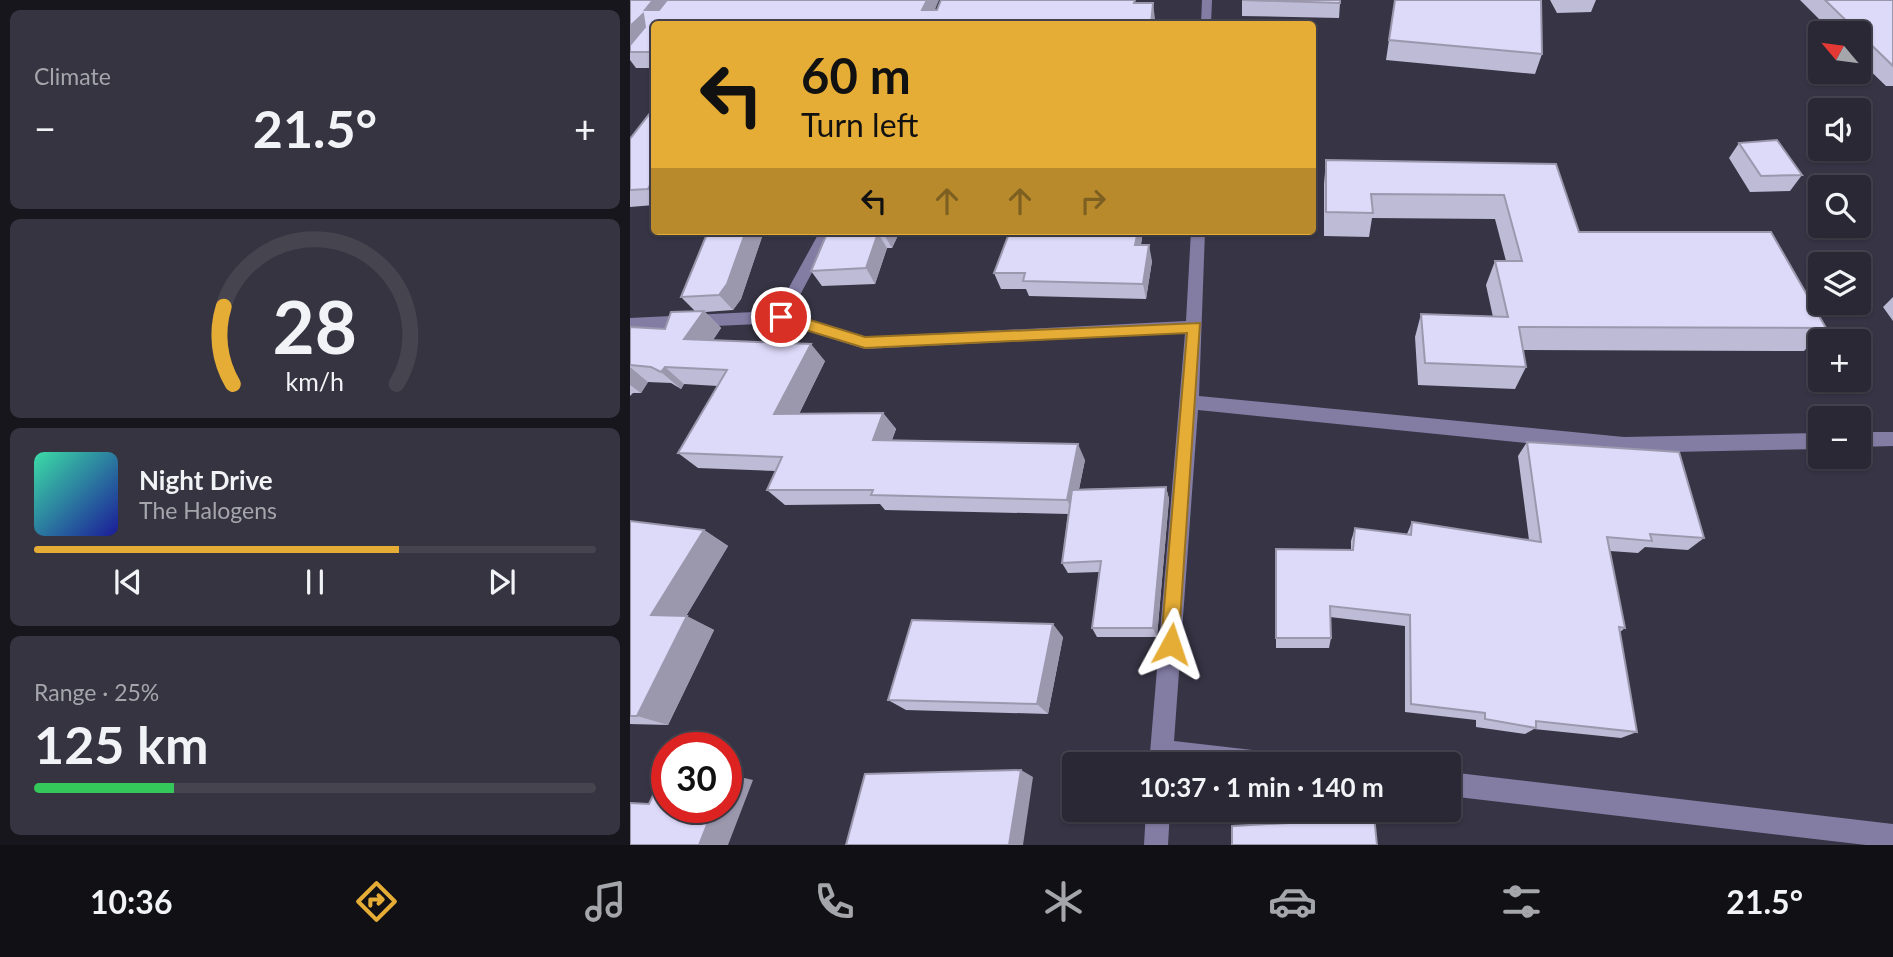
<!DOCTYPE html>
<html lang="en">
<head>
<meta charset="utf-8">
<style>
	body { margin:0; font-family:Lato,sans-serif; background:#353440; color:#f1f3f6; height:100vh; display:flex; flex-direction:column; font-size:26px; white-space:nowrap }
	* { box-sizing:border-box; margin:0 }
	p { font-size:23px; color:#a5a6ac }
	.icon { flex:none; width:38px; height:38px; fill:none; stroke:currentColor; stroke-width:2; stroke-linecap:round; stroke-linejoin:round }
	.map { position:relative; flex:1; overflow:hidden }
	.panel { display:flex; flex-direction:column; gap:10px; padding:10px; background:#17161d; width:630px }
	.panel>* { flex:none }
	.hud { position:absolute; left:21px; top:21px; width:665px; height:214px; border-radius:7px; box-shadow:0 2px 5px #0004,0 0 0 2px #45444f; background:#e6ad36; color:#111; overflow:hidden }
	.needle { width:46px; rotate:299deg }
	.buttons { position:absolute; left:1178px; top:21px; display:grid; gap:14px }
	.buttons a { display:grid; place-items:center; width:63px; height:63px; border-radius:7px; background:#292834; box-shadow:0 2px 5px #0004,0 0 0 2px #45444f; font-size:35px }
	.speed { position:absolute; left:21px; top:732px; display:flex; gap:14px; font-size:35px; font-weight:700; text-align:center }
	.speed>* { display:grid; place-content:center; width:91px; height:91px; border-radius:50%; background:#292834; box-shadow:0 2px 5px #0004,0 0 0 2px #45444f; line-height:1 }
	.speed .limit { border:10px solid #d22; background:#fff; color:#111 }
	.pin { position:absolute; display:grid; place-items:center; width:60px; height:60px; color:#fff; margin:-30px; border:4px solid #fff; border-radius:50%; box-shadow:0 2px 7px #0007 }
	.me { position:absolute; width:77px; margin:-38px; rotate:5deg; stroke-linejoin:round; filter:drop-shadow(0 0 5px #0008) }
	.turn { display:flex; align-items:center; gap:24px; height:147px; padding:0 35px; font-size:32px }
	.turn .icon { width:91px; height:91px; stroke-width:2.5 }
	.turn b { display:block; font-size:49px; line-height:60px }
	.lanes { display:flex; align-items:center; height:66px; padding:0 35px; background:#0003; justify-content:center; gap:35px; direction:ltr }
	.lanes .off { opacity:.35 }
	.big { font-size:52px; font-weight:700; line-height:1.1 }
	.panel .tile { flex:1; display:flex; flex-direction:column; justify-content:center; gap:10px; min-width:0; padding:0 24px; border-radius:10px; background:#353440 }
	.panel .dial { align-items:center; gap:0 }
	.dial svg { height:182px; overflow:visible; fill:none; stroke:#45444f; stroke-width:7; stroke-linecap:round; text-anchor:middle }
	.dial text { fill:#f1f3f6; stroke:none }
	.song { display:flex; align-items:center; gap:21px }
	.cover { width:84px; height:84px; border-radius:10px; background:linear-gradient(135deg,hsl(160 70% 55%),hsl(240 70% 35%)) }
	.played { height:7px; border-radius:4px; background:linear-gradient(90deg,#e6ad36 65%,#45444f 65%) }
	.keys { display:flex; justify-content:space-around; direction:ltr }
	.heat { display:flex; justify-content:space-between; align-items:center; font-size:38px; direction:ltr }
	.charge { height:10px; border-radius:5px; background:linear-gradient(90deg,#34c759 25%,#45444f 0) }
	.trip { position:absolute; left:432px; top:752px; width:399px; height:70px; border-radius:7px; background:#292834; box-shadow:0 2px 5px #0004,0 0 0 2px #45444f; font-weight:700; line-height:70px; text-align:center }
	.tab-bar { display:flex; height:112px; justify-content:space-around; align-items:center; background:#101015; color:#a5a6ac }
	.tab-bar .icon { width:49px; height:49px }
	.tab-bar .active { color:#e6ad36 }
	.tab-bar b { font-size:32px; color:#f1f3f6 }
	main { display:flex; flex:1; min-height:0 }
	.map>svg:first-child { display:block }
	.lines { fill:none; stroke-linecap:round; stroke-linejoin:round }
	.minor { fill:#837da4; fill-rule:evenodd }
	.wall { fill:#bebbd6 }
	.shaded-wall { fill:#9b98ae }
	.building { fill:#ddd9f9; stroke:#9b98ae; stroke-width:2 }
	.route { fill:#e6ad36; stroke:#967023; stroke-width:2 }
</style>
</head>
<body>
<main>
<section class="panel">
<div class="tile"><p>Climate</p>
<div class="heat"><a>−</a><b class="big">21.5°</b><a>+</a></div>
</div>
<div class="tile dial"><svg viewBox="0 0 100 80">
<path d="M14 69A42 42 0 1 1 86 69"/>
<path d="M14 69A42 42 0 0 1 10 35" stroke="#e6ad36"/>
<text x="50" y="56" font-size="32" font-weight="700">28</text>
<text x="50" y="72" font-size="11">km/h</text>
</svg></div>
<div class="tile">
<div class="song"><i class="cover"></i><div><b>Night Drive</b><p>The Halogens</p></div></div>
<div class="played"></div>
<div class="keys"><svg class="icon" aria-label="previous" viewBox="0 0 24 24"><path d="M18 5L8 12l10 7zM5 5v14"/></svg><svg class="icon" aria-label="pause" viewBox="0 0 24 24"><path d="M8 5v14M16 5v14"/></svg><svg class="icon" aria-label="next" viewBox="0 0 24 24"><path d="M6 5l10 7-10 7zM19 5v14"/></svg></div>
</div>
<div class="tile"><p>Range · 25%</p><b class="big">125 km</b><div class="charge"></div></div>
</section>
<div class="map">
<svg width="1263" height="845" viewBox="0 0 1263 845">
	<rect width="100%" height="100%" fill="#373545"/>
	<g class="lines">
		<path class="minor" d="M572,0H582L581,24H571Z
			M190,231H204L160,314L235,337L556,321L561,231H575L569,396L994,437L1190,433V449L994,453L568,410L544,741L648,753L656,757L660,765H519L555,333L235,349L151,323L0,330V318L146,311Z
			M1228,432H1263V446L1228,447Z
			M819,772L1263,824V845H1236L819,796Z
			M516,810H540L538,845H514Z"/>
	</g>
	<path class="wall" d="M0,0L305,10L510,3L525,19L24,24V68H6L0,60Z
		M612,0L710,3L709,18L612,16Z
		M765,0L912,54L905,74L756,60Z
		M920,0H966L961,12L927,13Z
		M1170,0H1263V86H1256L1228,59V33H1203Z
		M24,108V205L0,207V139Z
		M1109,143L1172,175L1160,191L1120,192L1099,158Z
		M696,160L926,164L949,232L1196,328L1174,351L893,350L896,367L885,389L788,385L785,337L791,314L863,317L856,285L865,261H876L865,219L742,218L739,237L694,236V184Z
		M84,231H134L111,299L103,310L75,312L91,328L83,340L195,361L169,414L253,413L266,429L262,440L455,460L449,489L536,487L539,499L527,637H467L462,628L469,572L438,573L432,563L438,514L255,510L250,504L155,505L137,490L146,471L68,468L48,453L88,386L54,384L51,389L41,383L18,382L11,393H3L0,396V327L35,329L65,311L51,297Z
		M198,231H270L262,248H257L245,284L192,286L181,271Z
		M380,231H513L511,245L522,261L516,299L399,296L396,289H371L364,273Z
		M1263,297V321L1253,307Z
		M897,442L1074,538L1058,550L1015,547L1008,553L980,551L995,628L990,632L1007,732L991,738L904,729L895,734L846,727V720L775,712V626L700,617L701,638L699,648H646V561L721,550V541L725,528L777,534L782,522L899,540L888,456Z
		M0,521L74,530L98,546L56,616L84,630L38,725L0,724Z
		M433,637L418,714L276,710L258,700Z"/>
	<path class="shaded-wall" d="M23,0H45L27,24L15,10Z
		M297,0H309L299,24L292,10Z
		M523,3L525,19L524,24H521Z
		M13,14L24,29L0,52V26Z
		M24,178V197L18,189Z
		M116,231H134L111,299L103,310L89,295Z
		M254,231H270L262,248L253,233Z
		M508,231H513L508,261L505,245Z
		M248,233L257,248L245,284L236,268Z
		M519,245L522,261L516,299L513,284Z
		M74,311L91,328L72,356L54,339Z
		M181,344L195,361L161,430L144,414Z
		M0,367L18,382L11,393L0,385Z
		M35,367L54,384L51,389L31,372Z
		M253,413L266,429L256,455L243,440Z
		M448,444L455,460L444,514L437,500Z
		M536,487L539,499L527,637L523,628Z
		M74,530L98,546L49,628L21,615Z
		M57,616L84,630L38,725L7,716Z
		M423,624L433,637L418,714L407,704Z
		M391,770L403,777L393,845H379Z
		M97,774L123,780L98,845H69L84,807H96Z"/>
	<path class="building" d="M0,0H23L15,10H29L37,0H297L292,10H307L311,0H505L504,3H523L521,24H24V52H0V45L15,27L13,14L0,26Z
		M612,0H710V3Z
		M765,0H911L912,54L759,40Z
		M1195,0H1263V66Z
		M24,108V178L18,189L0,190V139Z
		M1147,140L1172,175L1131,176L1109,143Z
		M696,160L926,164L949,232H1141L1196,328L889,327L896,367L795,363L791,314L878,317L865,261H892L874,195L741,194L743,213L696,212Z
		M84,231H116L97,284L89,295L51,297L77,234L82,233Z
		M198,231H254L253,233H248L236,268L181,271Z
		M380,231H508L505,245H519L513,284L393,281L395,273H364Z
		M74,311L54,339L181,344L144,414L253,413L243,440L448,444L437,500L241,495L243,490H137L152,457L48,453L97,370L35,367L31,372L21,367L0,365V327L35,329L41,312Z
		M897,442L1049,452L1074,538L1020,534L1022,541L977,537L995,628L989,627L1007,732L906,721V728L855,719V713L781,704L780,615L700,606L701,638H646V549L723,550L725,528L781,535L782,522L911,542Z
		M536,487L523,628H462L471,561L432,563L442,490Z
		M0,521L74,530L21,615L57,616L7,716H0Z
		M282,620L423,624L407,704L258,700Z
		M391,770L379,845H216L235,774Z
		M33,774H37V807H84L69,845H0V803L19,804Z
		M744,816L747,845H602V826L677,822V818Z"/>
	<path class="route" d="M151,311L235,337L570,323L548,651L541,653L534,651L531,644L557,333L235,348L146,321V313Z"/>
</svg>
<div class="buttons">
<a><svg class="needle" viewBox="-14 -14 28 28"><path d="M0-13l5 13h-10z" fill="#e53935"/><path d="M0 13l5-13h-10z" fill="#a5a6ac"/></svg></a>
<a><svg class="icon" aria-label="sound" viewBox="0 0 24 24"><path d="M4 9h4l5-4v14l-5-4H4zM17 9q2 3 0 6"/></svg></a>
<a><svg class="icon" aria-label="search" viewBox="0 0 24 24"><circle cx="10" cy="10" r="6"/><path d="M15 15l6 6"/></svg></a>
<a><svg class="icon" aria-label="layers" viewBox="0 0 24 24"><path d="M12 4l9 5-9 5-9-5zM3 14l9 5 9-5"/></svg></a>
<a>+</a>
<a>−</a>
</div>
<div class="speed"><div class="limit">30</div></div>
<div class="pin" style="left:151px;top:317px;background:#d93025"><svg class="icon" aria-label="arrive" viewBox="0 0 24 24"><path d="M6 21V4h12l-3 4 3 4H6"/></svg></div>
<svg class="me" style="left:541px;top:644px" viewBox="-20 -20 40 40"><path d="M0-17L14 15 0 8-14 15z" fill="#e6ad36" stroke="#fff" stroke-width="4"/></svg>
<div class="trip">10:37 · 1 min · 140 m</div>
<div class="hud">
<div class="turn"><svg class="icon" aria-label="left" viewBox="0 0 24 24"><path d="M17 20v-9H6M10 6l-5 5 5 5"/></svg><div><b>60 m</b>Turn left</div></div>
<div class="lanes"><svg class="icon" aria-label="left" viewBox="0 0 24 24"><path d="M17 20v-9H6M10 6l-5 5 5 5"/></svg><svg class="icon off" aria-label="ahead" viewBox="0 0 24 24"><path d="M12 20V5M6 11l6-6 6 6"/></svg><svg class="icon off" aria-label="ahead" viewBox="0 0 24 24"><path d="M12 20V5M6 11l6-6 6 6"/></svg><svg class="icon off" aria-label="right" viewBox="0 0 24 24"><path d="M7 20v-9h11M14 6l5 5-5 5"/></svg></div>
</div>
</div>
</main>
<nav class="tab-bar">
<b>10:36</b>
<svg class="icon active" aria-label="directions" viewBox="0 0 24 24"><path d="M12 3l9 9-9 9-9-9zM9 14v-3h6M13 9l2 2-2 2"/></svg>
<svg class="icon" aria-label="music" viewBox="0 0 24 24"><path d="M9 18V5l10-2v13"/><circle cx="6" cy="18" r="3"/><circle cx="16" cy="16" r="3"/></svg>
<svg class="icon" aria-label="phone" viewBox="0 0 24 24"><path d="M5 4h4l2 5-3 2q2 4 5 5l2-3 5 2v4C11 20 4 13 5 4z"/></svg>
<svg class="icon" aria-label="climate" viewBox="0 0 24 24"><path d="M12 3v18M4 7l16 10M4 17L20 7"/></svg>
<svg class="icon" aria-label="car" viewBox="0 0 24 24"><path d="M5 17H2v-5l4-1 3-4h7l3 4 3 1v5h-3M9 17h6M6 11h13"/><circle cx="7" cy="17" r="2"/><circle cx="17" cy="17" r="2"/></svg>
<svg class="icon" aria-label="filters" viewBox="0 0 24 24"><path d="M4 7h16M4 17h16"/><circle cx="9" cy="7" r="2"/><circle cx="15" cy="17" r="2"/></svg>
<b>21.5°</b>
</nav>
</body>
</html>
